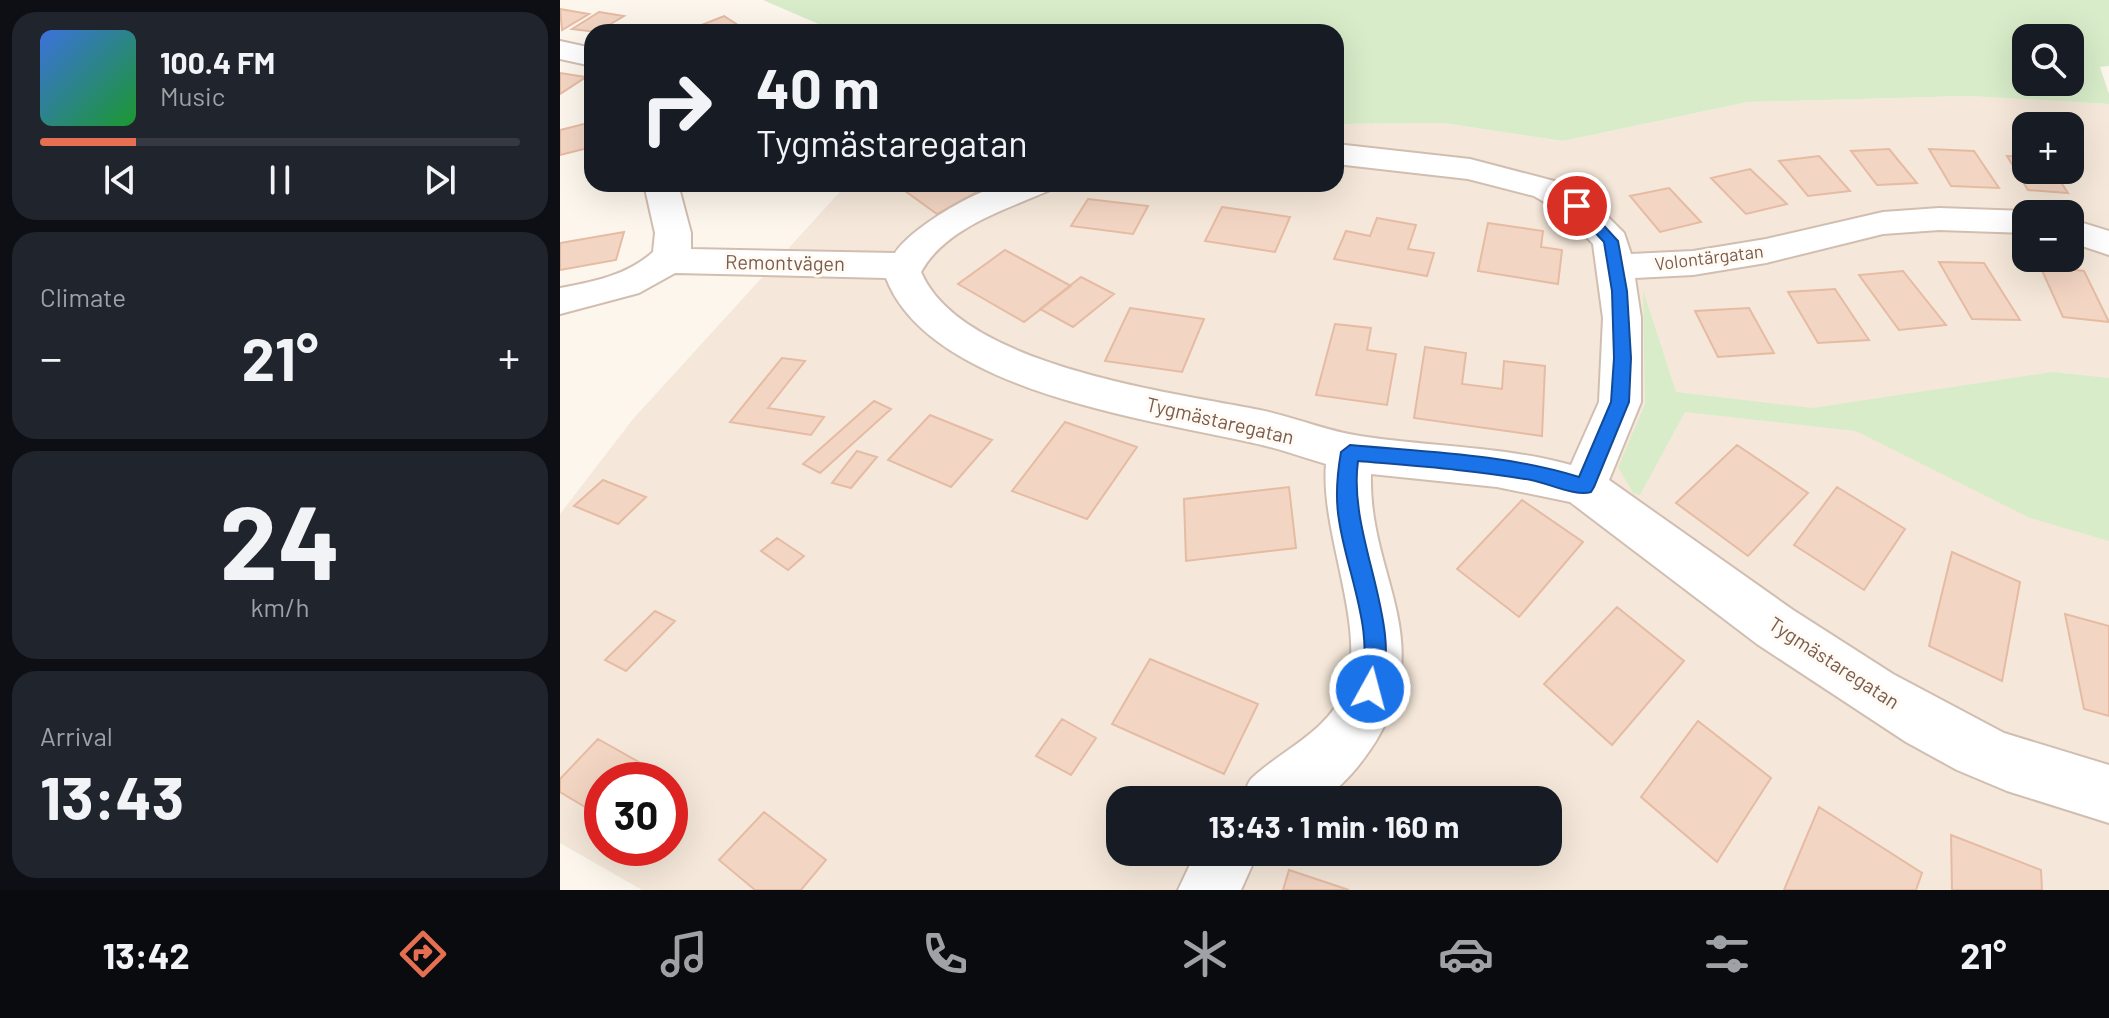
<!DOCTYPE html>
<html lang="en">
<head>
<meta charset="utf-8">
<style>
	body { margin:0; font-family:Barlow,sans-serif; background:#20242c; color:#f1f3f6; height:100vh; display:flex; flex-direction:column; font-size:30px; white-space:nowrap }
	* { box-sizing:border-box; margin:0 }
	p { font-size:26px; color:#9ea1a6 }
	.icon { flex:none; width:44px; height:44px; fill:none; stroke:currentColor; stroke-width:2; stroke-linecap:round; stroke-linejoin:round }
	.map { position:relative; flex:1; overflow:hidden }
	.panel { display:flex; flex-direction:column; gap:12px; padding:12px; background:#0d0f14; width:560px }
	.panel>* { flex:none }
	.guide { position:absolute; left:24px; top:24px; width:760px; height:168px; border-radius:24px; box-shadow:0 8px 32px #0002; background:#171b24; color:#f1f3f6; overflow:hidden }
	.tools { position:absolute; left:1452px; top:24px; display:grid; gap:16px }
	.tools a { display:grid; place-items:center; width:72px; height:72px; border-radius:16px; background:#171b24; box-shadow:0 8px 32px #0002; font-size:40px }
	.speed { position:absolute; left:24px; top:762px; display:flex; gap:16px; font-size:40px; font-weight:700; text-align:center }
	.speed>* { display:grid; place-content:center; width:104px; height:104px; border-radius:50%; background:#171b24; box-shadow:0 8px 32px #0002; line-height:1 }
	.speed .limit { border:12px solid #d22; background:#fff; color:#111 }
	.pin { position:absolute; display:grid; place-items:center; width:68px; height:68px; color:#fff; margin:-34px; border:4px solid #fff; border-radius:50%; box-shadow:0 2px 8px #0007 }
	.me { position:absolute; width:88px; margin:-44px; rotate:7deg; stroke-linejoin:round; filter:drop-shadow(0 0 6px #0008) }
	.turn { display:flex; align-items:center; gap:28px; height:168px; padding:0 40px; font-size:36px }
	.turn .icon { width:104px; height:104px; stroke-width:2.5 }
	.turn b { display:block; font-size:56px; line-height:68px }
	.big { font-size:60px; font-weight:700; line-height:1.1 }
	.panel .card { flex:1; display:flex; flex-direction:column; justify-content:center; gap:12px; min-width:0; padding:0 28px; border-radius:24px; background:#20242c }
	.panel .dial { align-items:center; gap:0 }
	.dial b { font-size:104px; line-height:1 }
	.song { display:flex; align-items:center; gap:24px }
	.cover { width:96px; height:96px; border-radius:12px; background:linear-gradient(135deg,hsl(220 70% 55%),hsl(130 70% 35%)) }
	.played { height:8px; border-radius:4px; background:linear-gradient(90deg,#e76f51 20%,#363941 20%) }
	.keys { display:flex; justify-content:space-around; direction:ltr }
	.heat { display:flex; justify-content:space-between; align-items:center; font-size:44px; direction:ltr }
	.trip { position:absolute; left:546px; top:786px; width:456px; height:80px; border-radius:24px; background:#171b24; box-shadow:0 8px 32px #0002; font-weight:700; line-height:80px; text-align:center }
	.menu { display:flex; height:128px; justify-content:space-around; align-items:center; background:#090b0e; color:#9ea1a6 }
	.menu .icon { width:56px; height:56px }
	.menu .current { color:#e76f51 }
	.menu b { font-size:36px; color:#f1f3f6 }
	main { display:flex; flex:1; min-height:0 }
	.map>svg:first-child { display:block }
	.residential { fill:#f5e8da; fill-rule:evenodd }
	.green { fill:#d8ecc9; fill-rule:evenodd }
	.building { fill:#f3d5c3; stroke:#e6bba3; stroke-width:2 }
	.lines { fill:none; stroke-linecap:round; stroke-linejoin:round }
	.minor-casing { stroke:#d1beb0; stroke-width:4 }
	.minor { fill:#fff; fill-rule:evenodd }
	.route { fill:#1a73e8; stroke:#114b97; stroke-width:2 }
	.labels { text-anchor:middle; stroke-width:6; stroke-linejoin:round; paint-order:stroke }
	.far-street-label { font-size:18px; fill:#7a5c4d; stroke:#fffaf3 }
	.street-label { font-size:20px; fill:#7a5c4d; stroke:#fffaf3 }
</style>
</head>
<body>
<main>
<section class="panel">
<div class="card">
<div class="song"><i class="cover"></i><div><b>100.4 FM</b><p>Music</p></div></div>
<div class="played"></div>
<div class="keys"><svg class="icon" aria-label="previous" viewBox="0 0 24 24"><path d="M18 5L8 12l10 7zM5 5v14"/></svg><svg class="icon" aria-label="pause" viewBox="0 0 24 24"><path d="M8 5v14M16 5v14"/></svg><svg class="icon" aria-label="next" viewBox="0 0 24 24"><path d="M6 5l10 7-10 7zM19 5v14"/></svg></div>
</div>
<div class="card"><p>Climate</p>
<div class="heat"><a>−</a><b class="big">21°</b><a>+</a></div>
</div>
<div class="card dial"><b>24</b><p>km/h</p></div>
<div class="card"><p>Arrival</p><b class="big">13:43</b></div>
</section>
<div class="map">
<svg width="1549" height="890" viewBox="0 0 1549 890">
	<rect width="100%" height="100%" fill="#fdf6ec"/>
	<path class="residential" d="M1409,96L1549,104V890H82L0,843V514L73,419L287,184H776V124L883,123L1003,141L1188,102ZM1466,126H1510V170H1466ZM1466,214H1510V258H1466ZM42,780H110V848H42ZM560,800H988V852H560Z"/>
	<path class="green" d="M203,0H1549V66L1540,67L1549,94V104L1409,96L1188,102L1003,141L883,123L776,124V32H277ZM1466,38H1510V82H1466Z
		M1083,290L1116,392L1252,408L1493,372L1549,378V541L1470,518L1296,431L1125,412L1080,495L1073,493L1058,467L1085,404Z"/>
	<path class="building" d="M0,9L29,14L2,30Z
		M39,12L64,16L37,32L12,29Z
		M164,16L181,27L168,32H124Z
		M0,73L26,77L0,94Z
		M32,122V147L0,155V130Z
		M1329,149L1357,183L1317,185L1291,151Z
		M1369,149L1414,151L1439,188L1391,186Z
		M1259,156L1290,191L1248,196L1219,161Z
		M1447,156L1466,157V170H1493L1508,193L1468,190Z
		M1190,169L1227,204L1186,214L1151,178Z
		M359,184H431L377,214L345,191Z
		M621,184H649L646,191L619,187Z
		M1109,188L1141,222L1100,232L1070,196Z
		M528,199L588,206L573,234L511,226Z
		M662,207L730,217L715,252L645,241Z
		M817,218L856,225L848,249L874,253L867,276L774,259L786,231L810,236Z
		M928,223L983,231L981,247L1002,250L998,284L918,271Z
		M64,232L56,260L0,270V243Z
		M445,250L511,286L464,322L398,284Z
		M1379,262L1424,263L1460,320L1412,319Z
		M1480,266L1524,271L1549,322L1503,317Z
		M1343,271L1386,325L1339,330L1299,275Z
		M521,277L554,294L513,327L480,309Z
		M1275,289L1309,340L1258,343L1228,292Z
		M570,308L644,319L622,372L545,361Z
		M1189,308L1214,353L1158,357L1135,311Z
		M775,324L811,328L807,350L836,354L827,405L756,395Z
		M865,347L906,353L902,384L942,389L944,361L985,366L982,436L854,418Z
		M222,358L245,361L208,408L264,417L251,435L170,422Z
		M314,401L331,409L260,473L243,464Z
		M370,415L432,440L391,487L328,460Z
		M505,422L577,447L527,519L452,491Z
		M1177,445L1248,493L1188,556L1116,503Z
		M297,451L317,457L291,488L272,483Z
		M43,480L86,497L58,524L14,506Z
		M729,487L736,548L626,561L624,499Z
		M1277,487L1345,529L1304,590L1234,545Z
		M962,500L1023,542L959,617L897,569Z
		M217,538L244,556L228,570L201,551Z
		M1392,552L1460,582L1442,681L1369,646Z
		M1057,607L1124,661L1052,745L984,684Z
		M95,611L115,621L66,671L45,660Z
		M1505,614L1549,626V716L1524,709Z
		M590,659L698,704L664,774L552,724Z
		M502,719L536,738L511,775L476,756Z
		M1138,721L1211,778L1157,862L1081,797Z
		M38,739L111,780H42V817L0,792V779Z
		M1259,807L1362,873L1356,890H1224Z
		M204,812L266,860L241,890H195L159,860Z
		M1391,835L1481,870L1482,890H1392Z
		M729,870L789,890H723Z"/>
	<g class="lines">
		<g class="minor-casing">
			<path id="minor" d="M0,41L32,48V66L0,59Z
				M776,144L910,159L998,182L1029,198L1064,233L1071,254L1133,251L1206,239L1323,212L1379,208L1466,211L1478,214H1466V233L1379,230L1323,234L1206,263L1133,275L1075,278L1081,318V402L1049,480L1233,610L1333,674L1444,733L1549,765V823L1447,791L1397,770L1346,742L1197,644L1010,502L937,487L811,474C808,576 878,637 816,741C804,760 782,789 761,799C750,804 697,800 682,800C685,793 687,783 692,778C723,749 768,732 785,689C808,629 760,533 766,464C745,458 724,450 702,445C596,420 370,393 326,278L115,273L79,293L0,314V288C33,282 68,275 93,252L95,233L84,184H118L131,233V249L335,253C351,228 418,188 448,184C462,182 478,184 493,184L488,191C444,210 385,228 361,272C401,366 610,392 700,410C734,417 766,431 800,436C870,447 942,446 1011,465L1039,402L1043,318L1033,244L1005,214L974,196L908,179L776,164Z
				M1510,219L1549,231V255L1510,242Z
				M636,852H698L681,890H618Z"/>
		</g>
		<use href="#minor" class="minor"/>
	</g>
	<path class="route" d="M1017,201L1022,202L1058,241L1067,291L1071,358L1069,402L1034,487L1031,492C1016,497 988,483 971,480C914,470 856,466 798,461C787,538 847,627 818,697L810,700L802,697L799,689C817,634 787,575 779,520C775,497 777,475 781,452L790,445C866,452 945,454 1019,477L1051,402L1054,358L1052,291L1044,242L1010,206Z"/>
	<g class="labels">
		<g class="far-street-label">
			<text transform="translate(1149 258) rotate(-7)" y="6">Volontärgatan</text>
		</g>
		<g class="street-label">
			<text transform="translate(225 263) rotate(1)" y="7">Remontvägen</text>
			<text transform="translate(660 421) rotate(13)" y="7">Tygmästaregatan</text>
			<text transform="translate(1274 663) rotate(33)" y="7">Tygmästaregatan</text>
		</g>
	</g>
</svg>
<div class="tools">
<a><svg class="icon" aria-label="search" viewBox="0 0 24 24"><circle cx="10" cy="10" r="6"/><path d="M15 15l6 6"/></svg></a>
<a>+</a>
<a>−</a>
</div>
<div class="speed"><div class="limit">30</div></div>
<div class="pin" style="left:1017px;top:206px;background:#d93025"><svg class="icon" aria-label="arrive" viewBox="0 0 24 24"><path d="M6 21V4h12l-3 4 3 4H6"/></svg></div>
<svg class="me" style="left:810px;top:689px" viewBox="-20 -20 40 40"><circle r="17" fill="#1a73e8" stroke="#fff" stroke-width="3"/><path d="M0-11L8 9 0 5-8 9z" fill="#fff"/></svg>
<div class="trip">13:43 · 1 min · 160 m</div>
<div class="guide">
<div class="turn"><svg class="icon" aria-label="right" viewBox="0 0 24 24"><path d="M7 20v-9h11M14 6l5 5-5 5"/></svg><div><b>40 m</b>Tygmästaregatan</div></div>
</div>
</div>
</main>
<nav class="menu">
<b>13:42</b>
<svg class="icon current" aria-label="directions" viewBox="0 0 24 24"><path d="M12 3l9 9-9 9-9-9zM9 14v-3h6M13 9l2 2-2 2"/></svg>
<svg class="icon" aria-label="music" viewBox="0 0 24 24"><path d="M9 18V5l10-2v13"/><circle cx="6" cy="18" r="3"/><circle cx="16" cy="16" r="3"/></svg>
<svg class="icon" aria-label="phone" viewBox="0 0 24 24"><path d="M5 4h4l2 5-3 2q2 4 5 5l2-3 5 2v4C11 20 4 13 5 4z"/></svg>
<svg class="icon" aria-label="climate" viewBox="0 0 24 24"><path d="M12 3v18M4 7l16 10M4 17L20 7"/></svg>
<svg class="icon" aria-label="car" viewBox="0 0 24 24"><path d="M5 17H2v-5l4-1 3-4h7l3 4 3 1v5h-3M9 17h6M6 11h13"/><circle cx="7" cy="17" r="2"/><circle cx="17" cy="17" r="2"/></svg>
<svg class="icon" aria-label="filters" viewBox="0 0 24 24"><path d="M4 7h16M4 17h16"/><circle cx="9" cy="7" r="2"/><circle cx="15" cy="17" r="2"/></svg>
<b>21°</b>
</nav>
</body>
</html>
